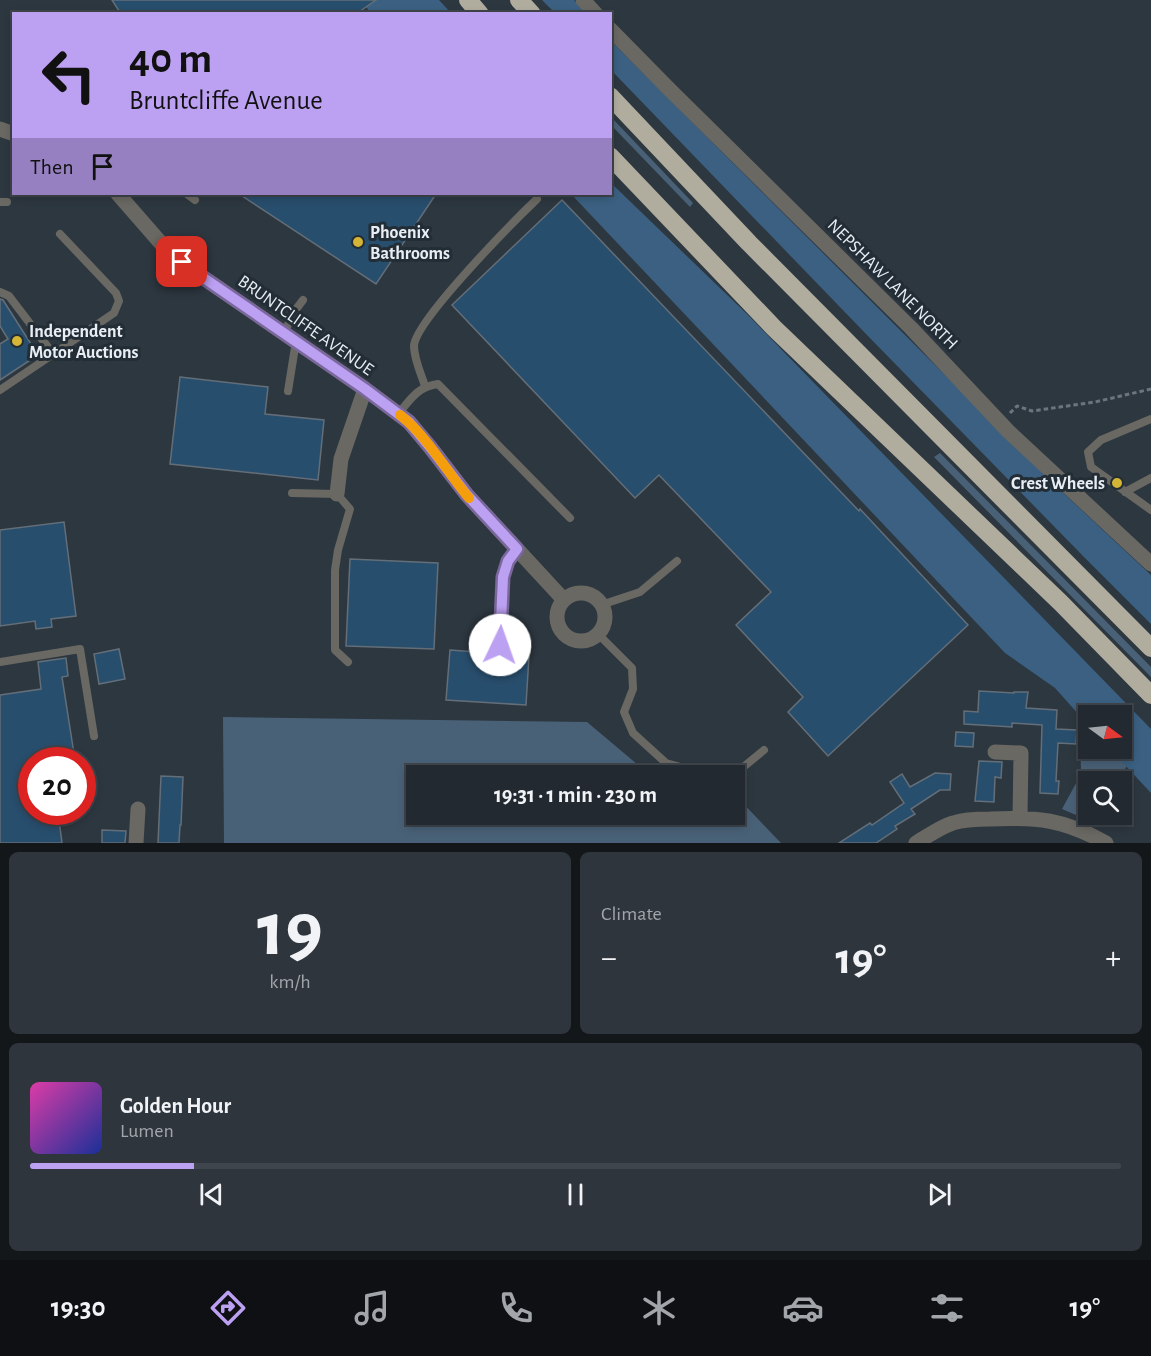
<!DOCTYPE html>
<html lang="en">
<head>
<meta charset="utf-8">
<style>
	body { margin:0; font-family:"Alegreya Sans",sans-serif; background:#2e353c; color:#f1f3f6; height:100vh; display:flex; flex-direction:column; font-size:22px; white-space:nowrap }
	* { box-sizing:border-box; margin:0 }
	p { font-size:20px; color:#a2a6ab }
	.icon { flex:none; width:33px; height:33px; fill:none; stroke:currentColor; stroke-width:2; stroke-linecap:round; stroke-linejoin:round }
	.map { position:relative; height:843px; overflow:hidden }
	.sheet { display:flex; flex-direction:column; gap:9px; padding:9px; background:#13171a; flex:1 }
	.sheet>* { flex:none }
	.top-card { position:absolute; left:12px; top:12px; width:600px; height:183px; border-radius:0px; box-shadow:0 3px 9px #0003,0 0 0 2px #3f454c; background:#bca0f2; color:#111; overflow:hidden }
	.needle { width:39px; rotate:105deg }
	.controls { position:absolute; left:1078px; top:705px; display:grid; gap:12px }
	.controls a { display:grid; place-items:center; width:54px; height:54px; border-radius:0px; background:#222930; box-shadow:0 3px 9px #0003,0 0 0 2px #3f454c; font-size:30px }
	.speed { position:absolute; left:18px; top:747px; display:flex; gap:12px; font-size:30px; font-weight:700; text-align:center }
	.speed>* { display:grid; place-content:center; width:78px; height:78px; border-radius:50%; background:#222930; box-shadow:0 3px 9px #0003,0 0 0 2px #3f454c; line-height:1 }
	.speed .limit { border:9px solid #d22; background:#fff; color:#111 }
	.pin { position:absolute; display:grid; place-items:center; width:51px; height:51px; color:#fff; margin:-26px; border-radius:12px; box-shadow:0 3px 9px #0006 }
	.me { position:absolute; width:66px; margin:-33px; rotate:3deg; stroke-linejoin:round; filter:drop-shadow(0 0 4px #0008) }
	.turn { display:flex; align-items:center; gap:21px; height:126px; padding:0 18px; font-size:27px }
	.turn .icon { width:78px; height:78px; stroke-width:2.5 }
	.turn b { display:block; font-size:42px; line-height:51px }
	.then { display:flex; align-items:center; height:57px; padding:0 18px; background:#0003; gap:12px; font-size:22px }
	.big { font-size:45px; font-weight:700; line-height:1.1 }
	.sheet .card { flex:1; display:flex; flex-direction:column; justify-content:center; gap:9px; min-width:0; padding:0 21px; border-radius:9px; background:#2e353c }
	.sheet .dial { align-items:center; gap:0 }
	.dial b { font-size:78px; line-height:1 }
	.song { display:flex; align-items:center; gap:18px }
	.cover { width:72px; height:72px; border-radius:9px; background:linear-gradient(135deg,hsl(320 70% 55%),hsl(230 70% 35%)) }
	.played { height:6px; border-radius:3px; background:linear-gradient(90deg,#bca0f2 15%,#3f454c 15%) }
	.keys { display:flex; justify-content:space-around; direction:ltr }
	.heat { display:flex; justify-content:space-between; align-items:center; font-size:33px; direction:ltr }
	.sheet .tiles { flex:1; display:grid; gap:9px; grid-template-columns:1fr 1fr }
	.card:last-child { grid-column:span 2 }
	.trip { position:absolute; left:406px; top:765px; width:339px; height:60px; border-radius:0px; background:#222930; box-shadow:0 3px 9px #0003,0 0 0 2px #3f454c; font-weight:700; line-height:60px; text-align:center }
	.dock { display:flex; height:96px; justify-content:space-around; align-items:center; background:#0e1013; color:#a2a6ab }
	.dock .icon { width:42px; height:42px }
	.dock .current { color:#bca0f2 }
	.dock b { font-size:27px; color:#f1f3f6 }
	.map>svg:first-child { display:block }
	.green { fill:#496177 }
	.forest { fill:#3b6081 }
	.building { fill:#284e6d; stroke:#636e78; stroke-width:1.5 }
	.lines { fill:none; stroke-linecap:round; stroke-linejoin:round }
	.path { stroke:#6c757d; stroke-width:3; stroke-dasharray:4.5 3; stroke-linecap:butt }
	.lane { stroke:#6a6862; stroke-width:8 }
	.street { stroke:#6a6862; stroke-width:15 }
	.highway { stroke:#b0ac9e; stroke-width:18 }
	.route-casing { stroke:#7a689d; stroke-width:15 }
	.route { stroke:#bca0f2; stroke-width:10 }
	.slow { stroke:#f59e0b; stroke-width:10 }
	.poi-dot { fill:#d5b535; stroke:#232d35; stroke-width:2 }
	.labels { text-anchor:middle; stroke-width:6; stroke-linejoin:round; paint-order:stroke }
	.poi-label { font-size:18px; font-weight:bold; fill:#e8eef4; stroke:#232d35; text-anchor:start }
	.street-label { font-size:18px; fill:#e8eef4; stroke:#232d35 }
</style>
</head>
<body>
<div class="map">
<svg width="1151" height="843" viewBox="0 0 1151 843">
	<rect width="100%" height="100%" fill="#2d3740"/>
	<path class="green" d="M611,117L693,203L690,207L611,125Z
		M940,453L1151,667V677L934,457Z
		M1080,716L1089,726V748L1110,749L1127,766L1117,781L1089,782V814L1095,815L1090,821L1062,809L1081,774Z
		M223,717L587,722L650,775L417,776V814H735V795L781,843H224Z"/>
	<path class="forest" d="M362,0H439L451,13H370Z
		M542,0H574L586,13H555Z
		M610,40L1058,488L1151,575V624L1083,556L866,334L611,70Z
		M611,183L748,315L1151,729V793L1110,749L1122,748V716H1089V726L1055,688L1005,653L571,194H610Z"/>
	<path class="building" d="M112,0H376L356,14H121Z
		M239,194H436L376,284Z
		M562,200L859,511L860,509L968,625L828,756L788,712L803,697L736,625L771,592L659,475L635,498L452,305Z
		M0,299L3,300L38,355L0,380V344L8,339L0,326Z
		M180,377L268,387L265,414L324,420L318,480L170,464Z
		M64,522L76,616L51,619L52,627L36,629L35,621L0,626V530Z
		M350,559L438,563L434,649L346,646Z
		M119,649L125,679L99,684L94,654Z
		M450,650L529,656L526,705L446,700Z
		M66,658L68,676L62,677L75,760H32V812H58L62,843H0V695L41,689L38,662Z
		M979,691L1014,693V692H1028L1026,708L1057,710L1056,729L1077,730L1076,744L1058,743L1056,781H1059L1058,794L1040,793L1042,725L1012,723V727L964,724V711L978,712Z
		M956,732L974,733L973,747L955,746Z
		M979,761L1002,762L1001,778L995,777L994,802L975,801Z
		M935,773L951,774L950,790H940L911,809L915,814L895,826L897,829L876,843H839L870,823L872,825L904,803L890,782L902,774L910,787Z
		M161,776L183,777L181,825H180L179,843H158Z
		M102,830L126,831L125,843H102Z"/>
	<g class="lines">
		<path class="path" d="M1010,413L1017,406L1032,411L1095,402L1151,389"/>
		<path class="lane" d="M187,194L195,200
			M0,202H7
			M0,292L9,296L54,355
			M284,333L294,312L303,300
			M425,386C421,374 414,359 414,346C415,321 514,221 537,199
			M0,390L114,313L119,301L116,293L60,234
			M288,391L296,341
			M398,414C411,399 417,387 438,384L570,518
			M1151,419L1101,440L1088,452L1091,467L1151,510
			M1125,492L1151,478
			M292,493L337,494L350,509L338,550L335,570V650L348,662
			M601,605L640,592L677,561
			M598,634L632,668L633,689L624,712L633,733L666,763L713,776
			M500,645L503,577L508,561L517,549
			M0,662L80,649L94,736
			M718,776L741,769L764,750"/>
		<path class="street" d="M583,0L596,14
			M610,29L670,90L911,328L1008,431L1151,564
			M0,129L14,134
			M118,194L166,249L198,274L365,389L409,422L430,447L467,495L564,600
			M337,494L341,459L365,389
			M557 617a24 24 0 1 1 48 0a24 24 0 1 1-48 0Z
			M995,752L1021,753L1020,818
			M136,843L138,809
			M916,843C928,836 940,827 953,823C965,819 978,819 990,819C1038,817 1063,819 1106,843"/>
		<path class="highway" d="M468,0L480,14
			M519,0L532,14
			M610,96L749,243L1151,648
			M610,156L774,328L1061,603L1151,695"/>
	</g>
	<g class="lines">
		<g class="route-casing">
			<path id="route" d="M182,262L198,274L365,389L409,422L430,447L467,495L517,549L508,561L503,577L500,645"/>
		</g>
		<use href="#route" class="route"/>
		<path class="slow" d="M400,415C428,437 446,471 469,498"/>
	</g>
	<g class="poi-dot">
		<circle cx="358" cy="242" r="6"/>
		<circle cx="17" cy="341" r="6"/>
		<circle cx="1117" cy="483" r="6"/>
	</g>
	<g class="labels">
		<g class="poi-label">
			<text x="370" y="238">Phoenix<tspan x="370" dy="21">Bathrooms</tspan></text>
			<text x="29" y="337">Independent<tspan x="29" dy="21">Motor Auctions</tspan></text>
			<text x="1105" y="489" text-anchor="end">Crest Wheels</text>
		</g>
		<g class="street-label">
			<text transform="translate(893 284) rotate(45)" y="6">NEPSHAW LANE NORTH</text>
			<text transform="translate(306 325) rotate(35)" y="6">BRUNTCLIFFE AVENUE</text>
		</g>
	</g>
</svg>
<div class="controls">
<a><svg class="needle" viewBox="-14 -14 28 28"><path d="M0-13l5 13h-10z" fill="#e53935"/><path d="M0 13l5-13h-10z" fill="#a2a6ab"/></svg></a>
<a><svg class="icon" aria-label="search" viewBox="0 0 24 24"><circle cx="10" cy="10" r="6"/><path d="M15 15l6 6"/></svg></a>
</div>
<div class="speed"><div class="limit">20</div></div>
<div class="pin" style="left:182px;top:262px;background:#d93025"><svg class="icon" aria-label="arrive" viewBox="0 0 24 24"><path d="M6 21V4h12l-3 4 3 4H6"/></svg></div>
<svg class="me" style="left:500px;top:645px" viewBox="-20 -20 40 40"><circle r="19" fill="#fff"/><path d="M0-13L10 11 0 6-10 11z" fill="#bca0f2"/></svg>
<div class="trip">19:31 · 1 min · 230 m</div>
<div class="top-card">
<div class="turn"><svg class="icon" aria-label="left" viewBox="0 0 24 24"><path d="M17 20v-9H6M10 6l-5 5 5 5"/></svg><div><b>40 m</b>Bruntcliffe Avenue</div></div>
<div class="then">Then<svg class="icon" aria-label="arrive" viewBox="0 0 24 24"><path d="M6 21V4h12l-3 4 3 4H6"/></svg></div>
</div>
</div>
<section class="sheet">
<div class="tiles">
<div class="card dial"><b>19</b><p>km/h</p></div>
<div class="card"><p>Climate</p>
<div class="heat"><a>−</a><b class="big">19°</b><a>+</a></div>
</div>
<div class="card">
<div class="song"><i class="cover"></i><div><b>Golden Hour</b><p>Lumen</p></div></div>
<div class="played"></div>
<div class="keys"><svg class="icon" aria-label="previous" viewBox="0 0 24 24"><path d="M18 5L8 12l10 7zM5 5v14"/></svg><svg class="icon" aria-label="pause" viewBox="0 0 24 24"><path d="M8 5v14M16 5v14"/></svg><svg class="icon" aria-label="next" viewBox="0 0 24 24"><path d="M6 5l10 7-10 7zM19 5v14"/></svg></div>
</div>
</div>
</section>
<nav class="dock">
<b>19:30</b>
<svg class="icon current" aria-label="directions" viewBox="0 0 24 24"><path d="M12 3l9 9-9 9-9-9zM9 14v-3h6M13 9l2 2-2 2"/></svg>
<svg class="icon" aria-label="music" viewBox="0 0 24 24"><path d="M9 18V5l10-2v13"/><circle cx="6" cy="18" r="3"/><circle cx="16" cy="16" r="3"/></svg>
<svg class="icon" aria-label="phone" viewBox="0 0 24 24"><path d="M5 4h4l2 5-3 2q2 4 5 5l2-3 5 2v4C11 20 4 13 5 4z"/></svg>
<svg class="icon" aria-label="climate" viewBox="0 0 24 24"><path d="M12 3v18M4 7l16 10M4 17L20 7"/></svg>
<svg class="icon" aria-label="car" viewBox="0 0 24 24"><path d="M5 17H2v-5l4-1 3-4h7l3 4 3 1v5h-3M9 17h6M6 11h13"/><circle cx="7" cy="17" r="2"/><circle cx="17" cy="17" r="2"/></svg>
<svg class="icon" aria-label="filters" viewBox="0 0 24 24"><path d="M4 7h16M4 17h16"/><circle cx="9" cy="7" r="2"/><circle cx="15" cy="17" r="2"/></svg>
<b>19°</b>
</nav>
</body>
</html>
